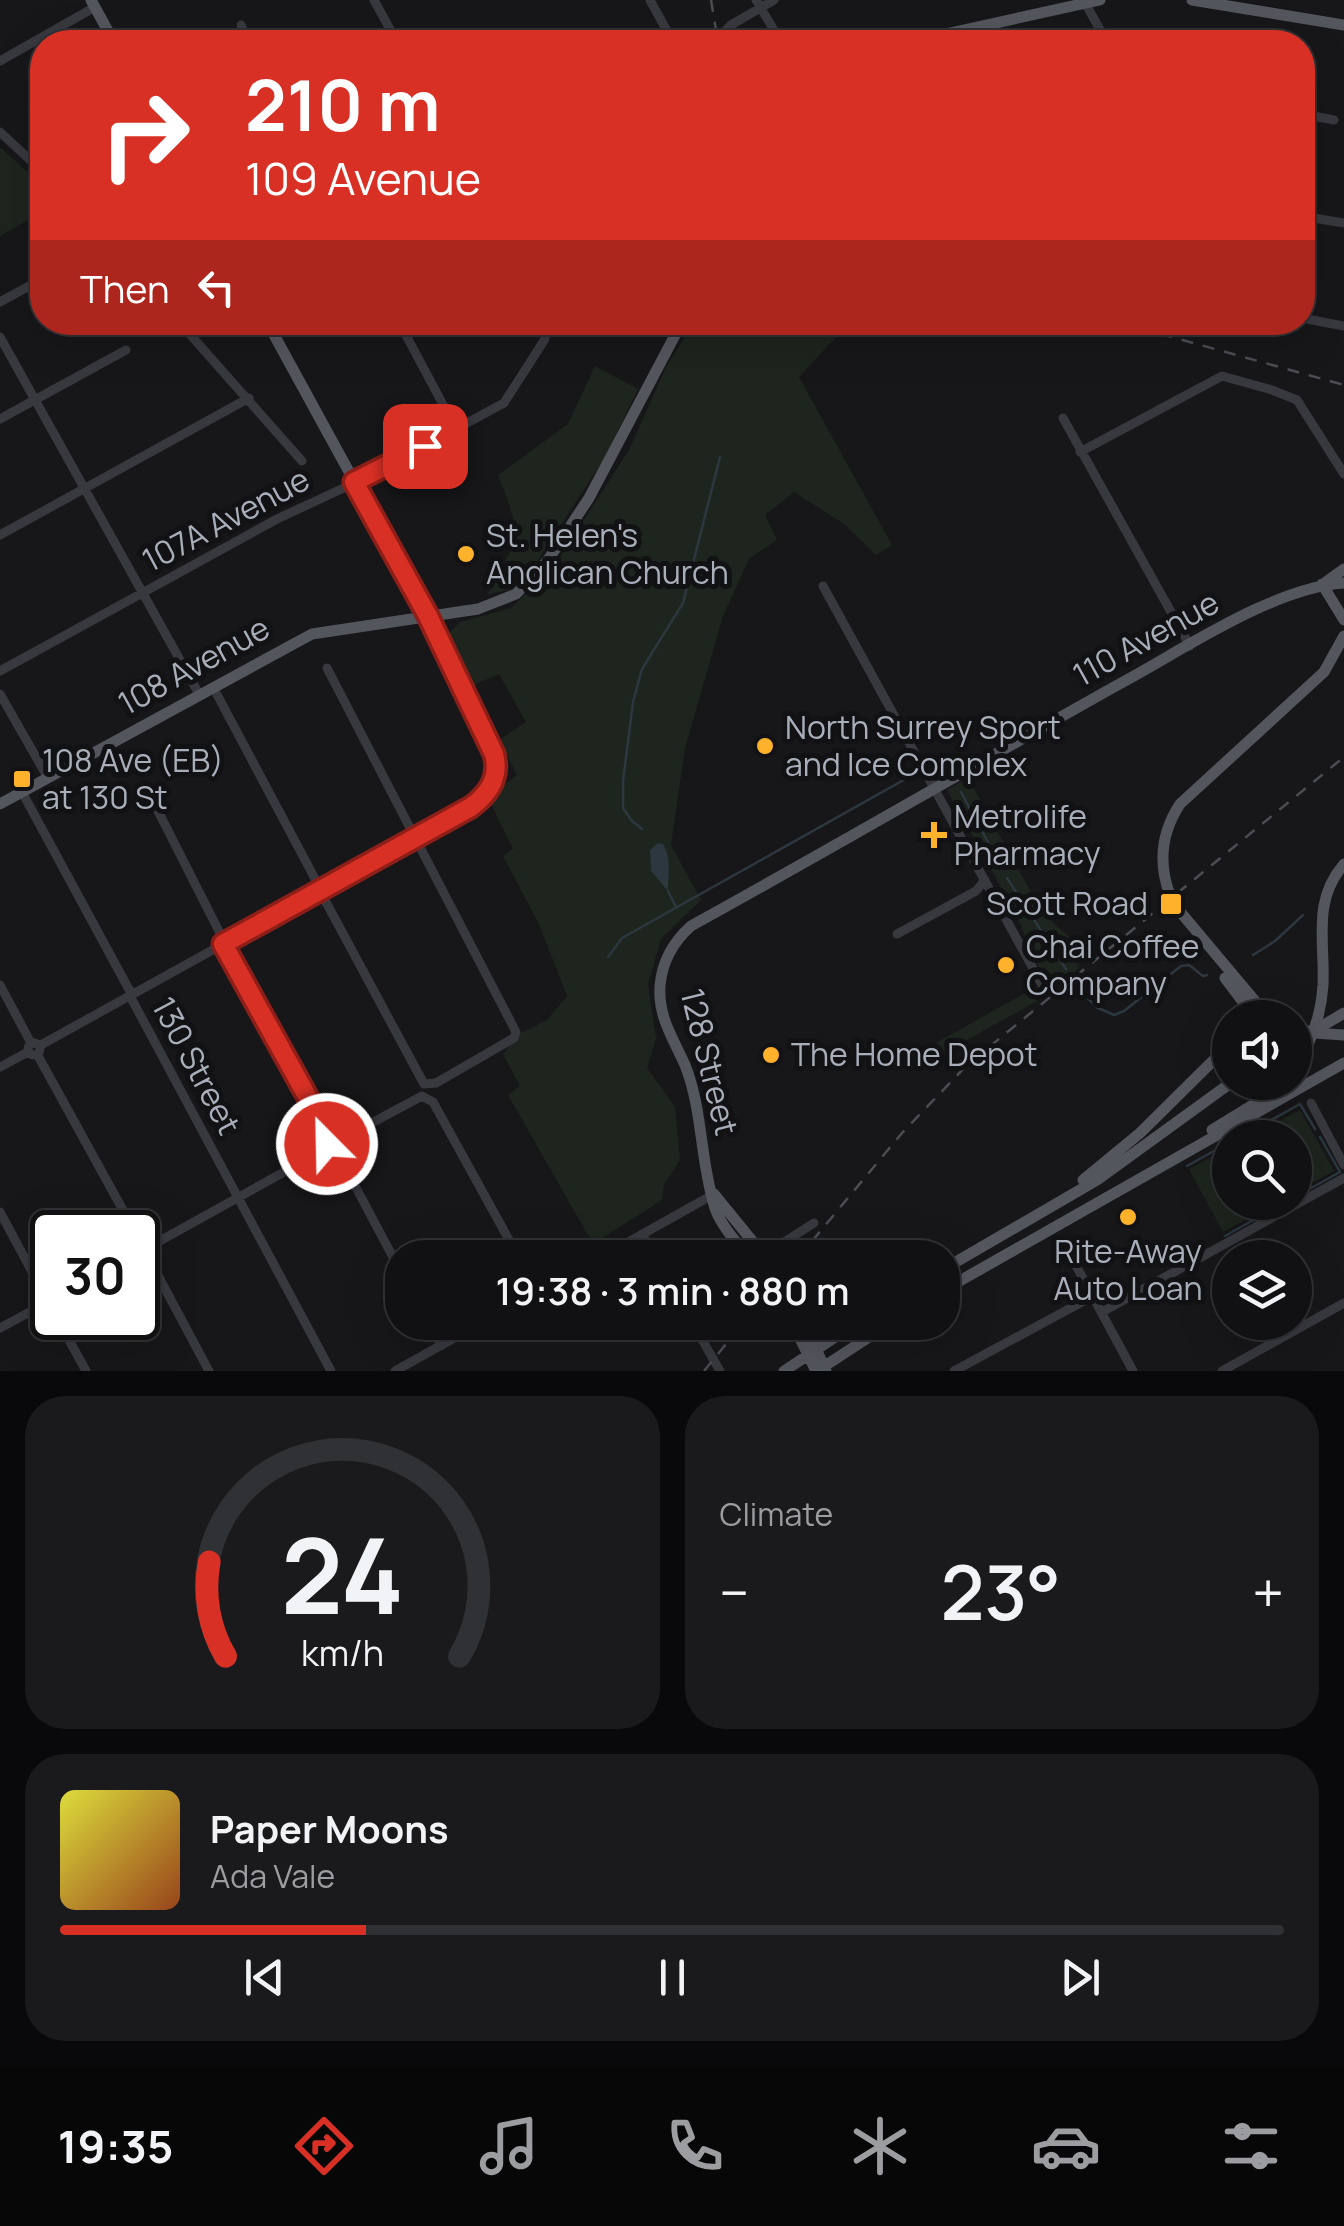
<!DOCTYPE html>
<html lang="en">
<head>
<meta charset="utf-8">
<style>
	body { margin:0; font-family:Manrope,sans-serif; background:#1a1a1d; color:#f1f3f6; height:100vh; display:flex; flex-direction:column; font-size:38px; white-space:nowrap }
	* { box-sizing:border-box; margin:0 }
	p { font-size:32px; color:#9c9da0 }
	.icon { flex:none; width:55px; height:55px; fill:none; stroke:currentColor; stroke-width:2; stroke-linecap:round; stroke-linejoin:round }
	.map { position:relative; height:1371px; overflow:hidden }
	.side { display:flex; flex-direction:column; gap:25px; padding:25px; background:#09090b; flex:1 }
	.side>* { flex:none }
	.top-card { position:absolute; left:30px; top:30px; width:1285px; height:305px; border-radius:40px; box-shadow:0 10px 40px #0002,0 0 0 2px #303134; background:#d93025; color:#fff; overflow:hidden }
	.fabs { position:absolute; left:1212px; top:1000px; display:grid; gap:20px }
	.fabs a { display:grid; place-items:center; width:100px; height:100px; border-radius:50%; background:#111114; box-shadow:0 10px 40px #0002,0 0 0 2px #303134; font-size:50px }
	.speed { position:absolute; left:30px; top:1210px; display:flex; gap:20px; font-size:50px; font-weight:700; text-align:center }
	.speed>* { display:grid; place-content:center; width:130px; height:130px; border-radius:50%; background:#111114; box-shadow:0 10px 40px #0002,0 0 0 2px #303134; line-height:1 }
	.speed .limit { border:5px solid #111; border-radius:15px; background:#fff; color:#111 }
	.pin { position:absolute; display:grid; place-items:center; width:85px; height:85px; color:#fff; margin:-42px; border-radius:20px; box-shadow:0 5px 15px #0006 }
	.me { position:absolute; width:110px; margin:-55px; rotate:337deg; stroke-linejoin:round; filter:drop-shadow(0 0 8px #0008) }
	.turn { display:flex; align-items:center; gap:35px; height:210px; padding:0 50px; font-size:45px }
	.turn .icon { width:130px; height:130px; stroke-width:2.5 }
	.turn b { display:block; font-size:70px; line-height:85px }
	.then { display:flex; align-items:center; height:95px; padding:0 50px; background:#0003; gap:20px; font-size:38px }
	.big { font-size:75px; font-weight:600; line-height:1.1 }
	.side .widget { flex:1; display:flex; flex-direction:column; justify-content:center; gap:15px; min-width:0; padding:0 35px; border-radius:40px; background:#1a1a1d }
	.side .dial { align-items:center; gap:0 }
	.dial svg { height:260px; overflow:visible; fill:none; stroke:#303134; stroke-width:7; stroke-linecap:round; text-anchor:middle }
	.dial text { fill:#f1f3f6; stroke:none }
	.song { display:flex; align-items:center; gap:30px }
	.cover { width:120px; height:120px; border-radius:15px; background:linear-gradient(135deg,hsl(60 70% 55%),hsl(20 70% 35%)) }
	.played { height:10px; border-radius:5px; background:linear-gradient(90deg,#d93025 25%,#303134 25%) }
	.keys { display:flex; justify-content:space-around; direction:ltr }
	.heat { display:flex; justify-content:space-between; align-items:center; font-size:55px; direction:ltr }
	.side .tiles { flex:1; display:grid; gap:25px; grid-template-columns:1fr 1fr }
	.widget:last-child { grid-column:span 2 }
	.trip { position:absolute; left:385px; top:1240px; width:575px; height:100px; border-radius:40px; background:#111114; box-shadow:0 10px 40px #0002,0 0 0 2px #303134; font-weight:600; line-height:100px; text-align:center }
	.dock { display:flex; height:160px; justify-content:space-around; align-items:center; background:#070708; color:#9c9da0 }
	.dock .icon { width:70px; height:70px }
	.dock .current { color:#d93025 }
	.dock b { font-size:45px; color:#f1f3f6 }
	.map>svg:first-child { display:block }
	.green { fill:#1d251e }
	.water { fill:#2c373f }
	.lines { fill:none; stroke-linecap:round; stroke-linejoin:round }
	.stream { stroke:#2c373f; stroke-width:2.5 }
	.minor { stroke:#38393f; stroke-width:9 }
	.major { stroke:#54565e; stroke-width:11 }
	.rail { stroke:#4b4d54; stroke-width:2.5; stroke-dasharray:12 10; stroke-linecap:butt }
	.major-bridge { stroke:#54565e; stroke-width:11 }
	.route-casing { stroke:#8d1f18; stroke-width:25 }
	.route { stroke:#d93025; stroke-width:18 }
	.poi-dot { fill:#feb22b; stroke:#121215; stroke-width:4 }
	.labels { text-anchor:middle; stroke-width:10; stroke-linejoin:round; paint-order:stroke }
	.street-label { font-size:32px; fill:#a9afba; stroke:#121215 }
	.poi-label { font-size:32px; fill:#a9afba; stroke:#121215; text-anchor:start }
</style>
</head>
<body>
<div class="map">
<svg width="1344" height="1371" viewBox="0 0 1344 1371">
	<rect width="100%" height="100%" fill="#17171a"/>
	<path class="green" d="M0,147L42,185V212L0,236Z
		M694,323H849L799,377L892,545L876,555L844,524L794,492L765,515L777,540L749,559L723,616L685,748L671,845L701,900L661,939L648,984L656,1039L647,1068L675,1107L680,1160L664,1185L662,1200L593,1244L508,1095L520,1086L503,1054L519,1034L547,1020L567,996L539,924L503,856L513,849L491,804L501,787L517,775L499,740L526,722L499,674L467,688L447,635L460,622L511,608L556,564L630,448L666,367Z
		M595,366L638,389L606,456L538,560L514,588L487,595C520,535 523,539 498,475L568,424Z
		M968,778L1043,914L1072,939L1069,948L1079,968L1046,996L931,1060L925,1049L1045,982L1016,914L947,790Z
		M1300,1110L1334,1171L1295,1192V1138L1248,1137Z
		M1230,1147V1202L1276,1203L1223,1232L1189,1169Z"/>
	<path class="water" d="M658,843L663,844C672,860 668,874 668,891L651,871L650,850Z"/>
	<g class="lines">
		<path class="stream" d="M961,792L999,863
			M642,829L632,821L623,808V781L633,702L642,669L683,603L720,457
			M1007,878L1066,969
			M668,891L676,907
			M1253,955L1275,941L1303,915
			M608,957L622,938L909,777
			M1082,992L1096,1007L1114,1015L1124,1011L1181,966L1189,965L1203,976L1207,975
			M1239,1138L1300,1104L1315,1129
			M1187,1166L1230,1142
			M1295,1197L1340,1172L1320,1137
			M1225,1236L1285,1202"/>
		<path class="minor" d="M374,0L397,42
			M650,0L673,42
			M756,0L781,42
			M1084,1L1107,42
			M241,25L248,42
			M722,34L731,25L774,0
			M0,61L95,7
			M1302,114L1334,120
			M0,132L42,171
			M1302,216L1344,223
			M0,302L42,279
			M1302,318L1344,326
			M179,322L302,461
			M399,322L456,429
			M0,337L199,694
			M1063,418L1190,646
			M0,419L126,350
			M1080,452L1222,376L1272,390L1297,400L1344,474
			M0,535L249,398
			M823,586L1041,983
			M0,671L277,519L363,479L504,403L545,339L546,322
			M213,687L321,890
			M0,694L48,778
			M22,792L132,995
			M145,794L154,803L225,943
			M320,891L424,1084L436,1083L514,1038L516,1032L327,668
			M897,934L976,891L985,880
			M0,985L31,1043
			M130,996L331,1371
			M28 1049a6 6 0 1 1 12 0a6 6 0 1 1-12 0Z
			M39,1046L464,811C485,798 498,784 496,758L428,616
			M37,1054L135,1232
			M0,1067L28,1052
			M1311,1103L1344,1165
			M0,1212L52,1309
			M642,1234L656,1258
			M138,1238L209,1371
			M138,1253L322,1151L327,1144L328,1134L223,944
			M764,1255L814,1223
			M600,1258L714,1194
			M1073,1260L1133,1371
			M402,1274L336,1150L340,1140L422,1096L433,1102L519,1258
			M1102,1312L1344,1178
			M57,1318L86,1371
			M429,1322L441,1346
			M692,1322L720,1371
			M0,1328L50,1301
			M395,1371L483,1322
			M954,1371L1093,1296
			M1222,1371L1344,1303"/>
		<path class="major" d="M91,0L114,42
			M1192,0L1344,25
			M909,42L1100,0
			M267,322L428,616
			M1326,582L1344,569
			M1322,584L1344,620
			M0,804L312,634L478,609L516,594L548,560L589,498L682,322
			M1170,895C1158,863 1161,833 1180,804L1324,672L1344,636
			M1177,908L1255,1001L1277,1018
			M1225,978L1243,1002L1246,1018
			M1295,1027L1314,1033L1344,1035
			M1295,1066C1313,1041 1321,1015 1323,985C1325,940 1312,901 1344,864
			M1212,1130L1256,1103L1281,1082
			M1083,1180L1140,1133L1230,1044
			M714,1194L766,1258
			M750,1258C738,1244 721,1226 715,1208C700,1162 703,1110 685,1065C673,1038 658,1017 660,986C662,962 673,942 691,926C836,846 978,763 1123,682C1184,649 1275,587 1344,583
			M942,1270L1097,1180L1232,1082
			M942,1291L1344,1063
			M792,1322L816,1371
			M804,1322L826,1371
			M784,1371L858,1322
			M817,1371L892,1322"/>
		<path class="rail" d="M711,0L718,42
			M1118,322L1344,385
			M798,1258L902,1133L967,1065L1344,757
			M704,1371L744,1322"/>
		<path class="major-bridge" d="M1295,1042L1344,1013"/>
	</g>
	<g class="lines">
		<g class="route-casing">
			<path id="route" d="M327,1144L328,1134L223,944L471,807C490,793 500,777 494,754L428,616L354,482L425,446"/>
		</g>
		<use href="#route" class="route"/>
	</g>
	<g class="poi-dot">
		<circle cx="466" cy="554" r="10"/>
		<circle cx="765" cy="746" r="10"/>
		<rect x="12" y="769" width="20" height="20" rx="5"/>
		<path d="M929 820h10v10h10v10h-10v10h-10v-10h-10v-10h10z"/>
		<rect x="1159" y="892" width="24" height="24" rx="5"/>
		<circle cx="1006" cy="965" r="10"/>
		<circle cx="771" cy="1055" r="10"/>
		<circle cx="1128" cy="1217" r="10"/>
	</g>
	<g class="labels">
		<g class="street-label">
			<text transform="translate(226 520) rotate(-28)" y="11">107A Avenue</text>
			<text transform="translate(1146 639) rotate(-29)" y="11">110 Avenue</text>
			<text transform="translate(194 666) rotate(-29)" y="11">108 Avenue</text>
			<text transform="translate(709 1062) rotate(76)" y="11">128 Street</text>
			<text transform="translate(196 1066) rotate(62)" y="11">130 Street</text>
		</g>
		<g class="poi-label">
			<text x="486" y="547">St. Helen's<tspan x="486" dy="37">Anglican Church</tspan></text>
			<text x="785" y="739">North Surrey Sport<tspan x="785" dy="37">and Ice Complex</tspan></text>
			<text x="42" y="772">108 Ave (EB)<tspan x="42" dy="37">at 130 St</tspan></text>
			<text x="954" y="828">Metrolife<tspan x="954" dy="37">Pharmacy</tspan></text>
			<text x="1148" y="915" text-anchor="end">Scott Road</text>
			<text x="1026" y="958">Chai Coffee<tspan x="1026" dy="37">Company</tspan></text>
			<text x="791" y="1066">The Home Depot</text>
			<text x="1128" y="1263" text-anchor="middle">Rite-Away<tspan x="1128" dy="37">Auto Loan</tspan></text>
		</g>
	</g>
</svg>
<div class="fabs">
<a><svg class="icon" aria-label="sound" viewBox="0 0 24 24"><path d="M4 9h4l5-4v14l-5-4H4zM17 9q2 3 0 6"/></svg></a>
<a><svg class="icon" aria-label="search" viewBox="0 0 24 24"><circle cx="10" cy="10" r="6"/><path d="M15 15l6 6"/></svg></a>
<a><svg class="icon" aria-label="layers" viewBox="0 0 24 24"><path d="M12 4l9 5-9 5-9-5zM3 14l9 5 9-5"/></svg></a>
</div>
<div class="speed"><div class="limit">30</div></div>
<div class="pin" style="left:425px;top:446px;background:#d93025"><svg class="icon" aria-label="arrive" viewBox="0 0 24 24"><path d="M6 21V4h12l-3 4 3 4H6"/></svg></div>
<svg class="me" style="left:327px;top:1144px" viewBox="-20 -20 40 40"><circle r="17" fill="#d93025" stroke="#fff" stroke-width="3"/><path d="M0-11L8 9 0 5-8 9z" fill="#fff"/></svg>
<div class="trip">19:38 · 3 min · 880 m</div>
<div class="top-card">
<div class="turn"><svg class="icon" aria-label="right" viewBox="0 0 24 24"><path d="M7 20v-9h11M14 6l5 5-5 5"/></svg><div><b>210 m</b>109 Avenue</div></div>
<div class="then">Then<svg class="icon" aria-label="left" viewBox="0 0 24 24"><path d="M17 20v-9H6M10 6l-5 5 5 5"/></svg></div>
</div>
</div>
<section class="side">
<div class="tiles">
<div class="widget dial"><svg viewBox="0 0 100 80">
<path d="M14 69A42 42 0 1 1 86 69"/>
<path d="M14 69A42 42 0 0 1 9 40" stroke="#d93025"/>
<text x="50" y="56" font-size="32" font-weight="700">24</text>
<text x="50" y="72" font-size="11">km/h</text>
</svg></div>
<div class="widget"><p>Climate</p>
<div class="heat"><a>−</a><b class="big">23°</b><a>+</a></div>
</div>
<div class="widget">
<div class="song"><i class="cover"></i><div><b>Paper Moons</b><p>Ada Vale</p></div></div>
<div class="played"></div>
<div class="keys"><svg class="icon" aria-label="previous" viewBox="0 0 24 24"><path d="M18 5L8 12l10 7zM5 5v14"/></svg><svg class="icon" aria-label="pause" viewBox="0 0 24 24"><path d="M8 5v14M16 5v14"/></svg><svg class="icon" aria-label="next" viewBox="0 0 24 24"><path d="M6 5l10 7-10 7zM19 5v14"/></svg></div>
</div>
</div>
</section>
<nav class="dock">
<b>19:35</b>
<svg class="icon current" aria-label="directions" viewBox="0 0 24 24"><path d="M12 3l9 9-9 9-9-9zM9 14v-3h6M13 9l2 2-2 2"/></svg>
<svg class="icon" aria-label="music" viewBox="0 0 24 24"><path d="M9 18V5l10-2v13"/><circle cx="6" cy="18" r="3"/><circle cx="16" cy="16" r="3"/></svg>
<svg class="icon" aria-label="phone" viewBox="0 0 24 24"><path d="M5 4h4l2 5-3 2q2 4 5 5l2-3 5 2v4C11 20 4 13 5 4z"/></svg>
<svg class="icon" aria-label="climate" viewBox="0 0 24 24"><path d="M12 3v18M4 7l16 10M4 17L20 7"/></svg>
<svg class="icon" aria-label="car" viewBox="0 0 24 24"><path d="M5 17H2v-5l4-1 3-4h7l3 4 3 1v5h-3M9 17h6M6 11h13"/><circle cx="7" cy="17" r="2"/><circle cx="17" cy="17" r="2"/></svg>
<svg class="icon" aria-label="filters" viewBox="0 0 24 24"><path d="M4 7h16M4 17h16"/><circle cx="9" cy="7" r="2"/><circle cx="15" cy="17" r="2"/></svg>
</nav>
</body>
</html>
